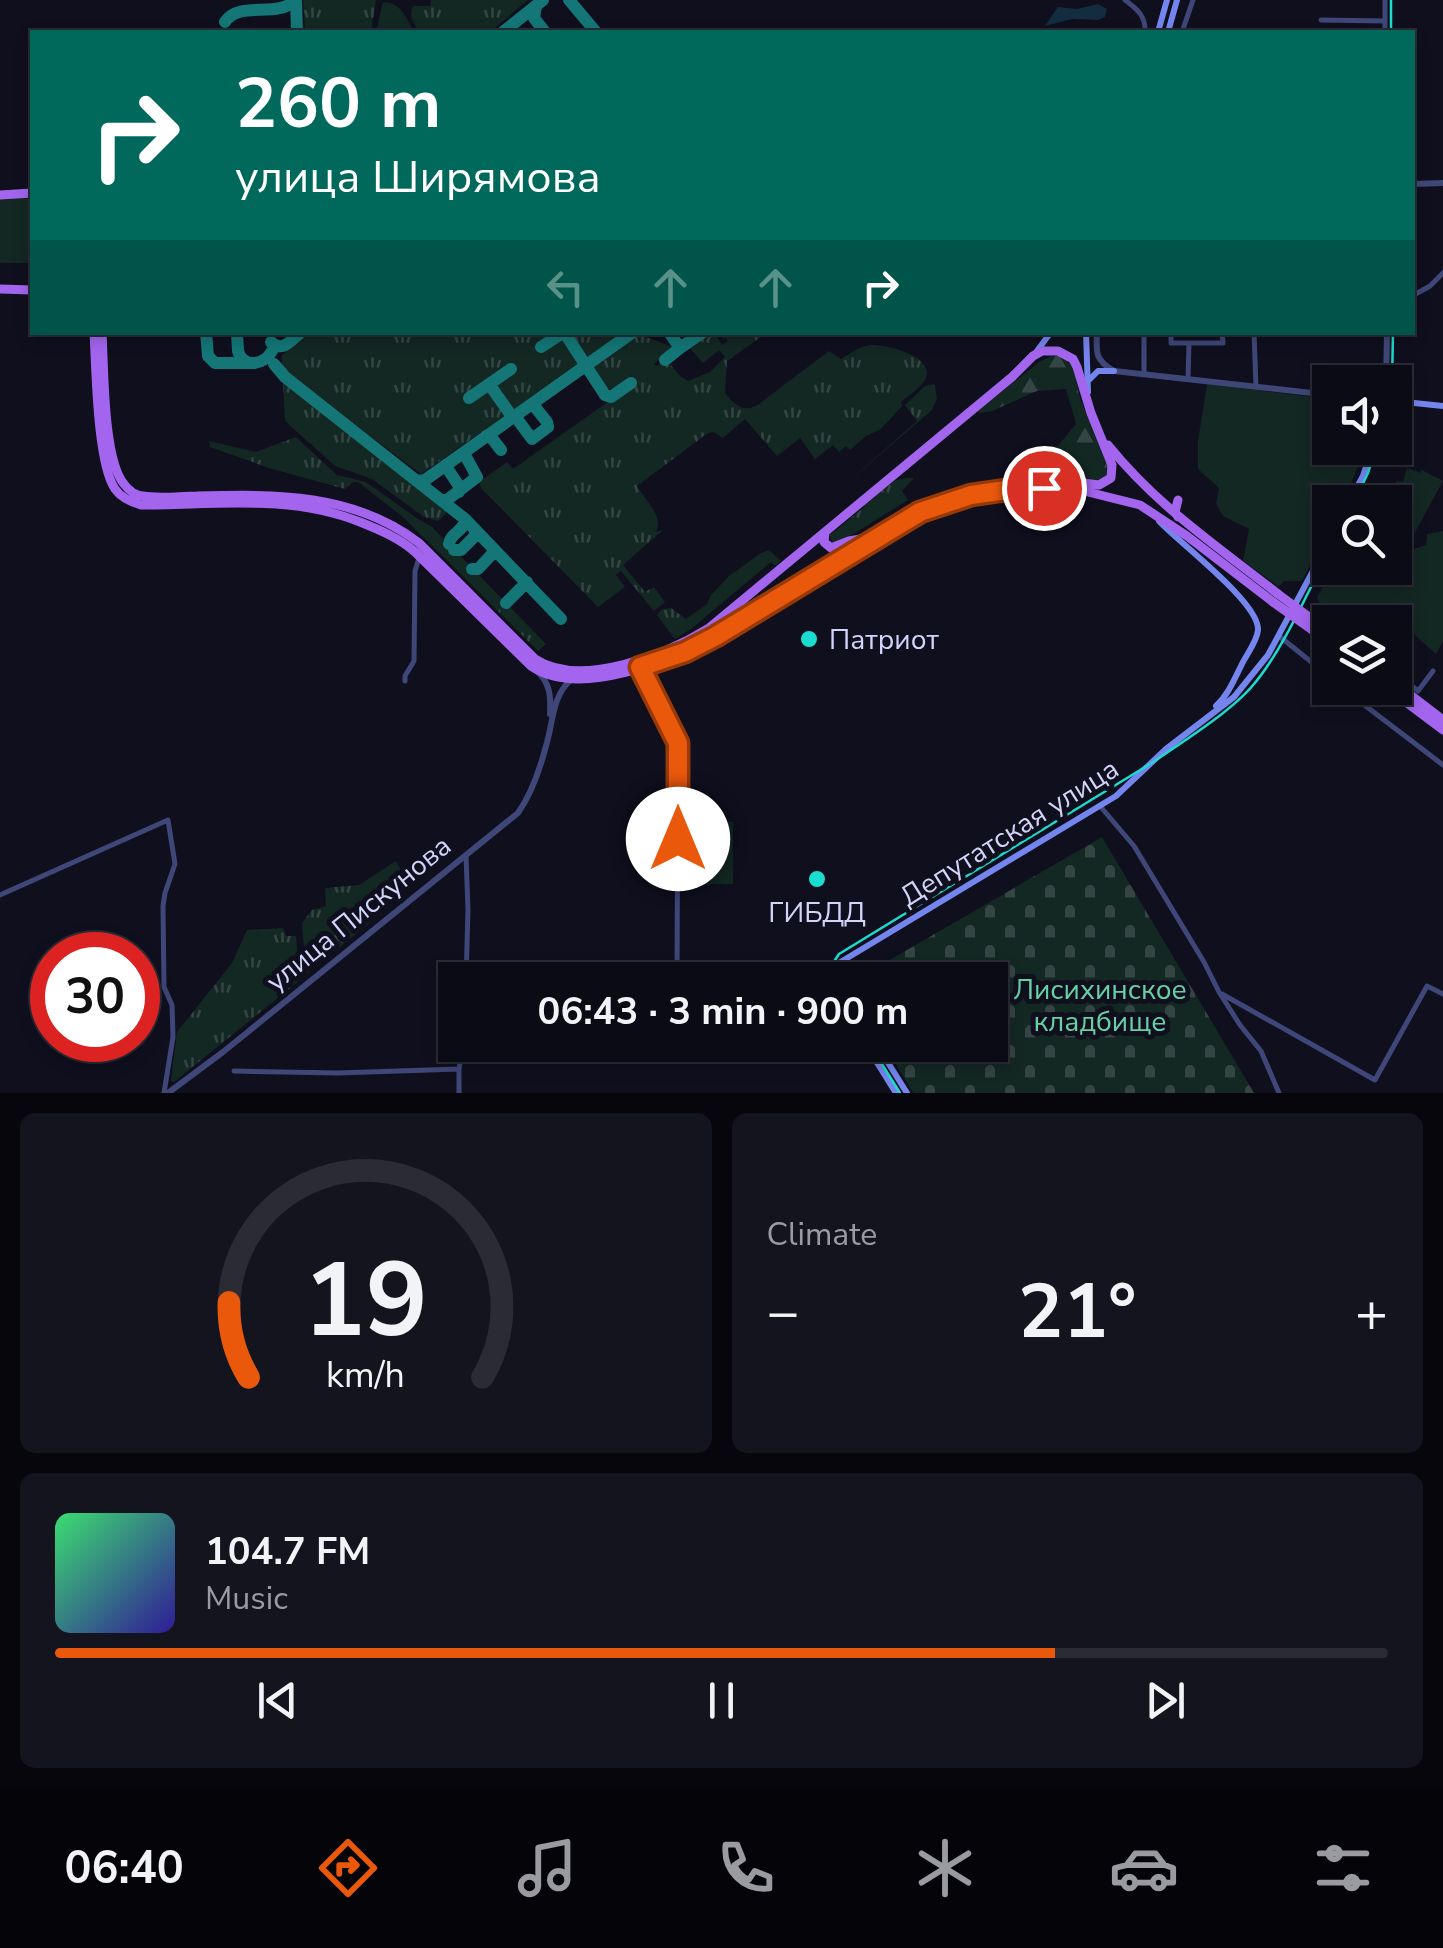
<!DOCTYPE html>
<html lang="en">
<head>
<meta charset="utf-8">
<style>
	body { margin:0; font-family:"Nunito Sans",sans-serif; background:#14141f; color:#f1f3f6; height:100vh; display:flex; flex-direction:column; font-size:38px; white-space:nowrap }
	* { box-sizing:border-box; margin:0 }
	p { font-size:32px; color:#9a9ba1 }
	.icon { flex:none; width:55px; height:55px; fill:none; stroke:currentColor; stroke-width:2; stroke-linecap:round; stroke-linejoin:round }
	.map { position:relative; height:1093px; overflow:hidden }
	.drawer { display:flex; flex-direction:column; gap:20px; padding:20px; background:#06060c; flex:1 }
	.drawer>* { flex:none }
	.banner { position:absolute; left:30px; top:30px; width:1385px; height:305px; border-radius:0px; box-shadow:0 5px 15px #0003,0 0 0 2px #2b2b35; background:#00695c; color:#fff; overflow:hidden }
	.fabs { position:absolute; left:1312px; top:365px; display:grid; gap:20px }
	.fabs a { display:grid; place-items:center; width:100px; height:100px; border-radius:0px; background:#0b0b16; box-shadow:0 5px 15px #0003,0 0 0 2px #2b2b35; font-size:50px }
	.speed { position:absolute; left:30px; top:932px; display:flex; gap:20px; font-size:50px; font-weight:700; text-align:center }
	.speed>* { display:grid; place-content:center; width:130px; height:130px; border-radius:50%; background:#0b0b16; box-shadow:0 5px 15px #0003,0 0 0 2px #2b2b35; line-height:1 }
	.speed .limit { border:15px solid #d22; background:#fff; color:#111 }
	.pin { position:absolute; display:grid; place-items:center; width:85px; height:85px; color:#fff; margin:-42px; border:5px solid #fff; border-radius:50%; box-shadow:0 2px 10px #0007 }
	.me { position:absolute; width:110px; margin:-55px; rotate:0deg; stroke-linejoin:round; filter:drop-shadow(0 0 8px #0008) }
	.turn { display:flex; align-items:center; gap:35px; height:210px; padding:0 40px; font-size:45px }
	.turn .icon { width:130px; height:130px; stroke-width:2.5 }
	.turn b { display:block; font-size:70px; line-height:85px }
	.lanes { display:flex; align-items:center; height:95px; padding:0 40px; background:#0003; justify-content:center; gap:50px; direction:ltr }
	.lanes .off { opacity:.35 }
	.big { font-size:75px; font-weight:700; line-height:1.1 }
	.drawer .tile { flex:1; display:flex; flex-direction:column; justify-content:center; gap:15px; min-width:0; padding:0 35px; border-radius:15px; background:#14141f }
	.drawer .dial { align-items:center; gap:0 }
	.dial svg { height:260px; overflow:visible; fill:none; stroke:#2b2b35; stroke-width:7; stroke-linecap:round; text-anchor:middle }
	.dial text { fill:#f1f3f6; stroke:none }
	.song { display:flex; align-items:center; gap:30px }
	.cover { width:120px; height:120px; border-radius:15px; background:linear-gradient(135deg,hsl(140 70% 55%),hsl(250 70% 35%)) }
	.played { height:10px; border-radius:5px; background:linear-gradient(90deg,#ea580c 75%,#2b2b35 75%) }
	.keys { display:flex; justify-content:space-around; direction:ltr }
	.heat { display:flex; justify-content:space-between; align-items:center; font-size:55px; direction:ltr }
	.drawer .tiles { flex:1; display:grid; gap:20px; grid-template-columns:1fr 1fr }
	.tile:last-child { grid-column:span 2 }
	.trip { position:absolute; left:438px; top:962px; width:570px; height:100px; border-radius:0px; background:#0b0b16; box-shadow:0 5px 15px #0003,0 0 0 2px #2b2b35; font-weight:700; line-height:100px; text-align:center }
	.tabs { display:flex; height:160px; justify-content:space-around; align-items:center; background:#040409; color:#9a9ba1 }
	.tabs .icon { width:70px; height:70px }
	.tabs .active { color:#ea580c }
	.tabs b { font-size:45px; color:#f1f3f6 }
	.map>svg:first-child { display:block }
	.grass { fill:url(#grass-tufts) }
	.forest { fill:url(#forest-firs) }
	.cemetery { fill:url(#cemetery-stones) }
	.park { fill:#132723 }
	.water { fill:#132c3f }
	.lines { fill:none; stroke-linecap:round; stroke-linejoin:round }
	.taxiway { stroke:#147676; stroke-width:12 }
	.minor { stroke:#3f4778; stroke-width:5 }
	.tertiary { stroke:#3f4778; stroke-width:6 }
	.secondary { stroke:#7486ee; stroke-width:6 }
	.primary { stroke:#a365ed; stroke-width:9 }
	.tram { stroke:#1addcf; stroke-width:2.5 }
	.primary-bridge { stroke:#a365ed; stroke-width:9 }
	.route-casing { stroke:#983908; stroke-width:25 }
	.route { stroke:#ea580c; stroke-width:18 }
	.poi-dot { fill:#1addcf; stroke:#0f0f1e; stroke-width:4 }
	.labels { text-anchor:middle; stroke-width:10; stroke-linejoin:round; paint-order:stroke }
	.poi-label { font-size:28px; fill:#d2d4fa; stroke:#0f0f1e; text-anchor:start }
	.street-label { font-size:28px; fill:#d2d4fa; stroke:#0f0f1e }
	.park-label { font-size:28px; fill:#67d0a4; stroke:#0f0f1e }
</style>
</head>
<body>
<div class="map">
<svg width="1443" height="1093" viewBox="0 0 1443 1093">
	<defs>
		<pattern id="grass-tufts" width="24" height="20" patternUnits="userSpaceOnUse" patternTransform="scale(2.5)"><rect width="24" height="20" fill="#132723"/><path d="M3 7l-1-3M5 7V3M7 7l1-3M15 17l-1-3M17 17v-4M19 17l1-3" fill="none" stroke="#344544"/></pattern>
		<pattern id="forest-firs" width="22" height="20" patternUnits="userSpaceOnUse" patternTransform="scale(2.5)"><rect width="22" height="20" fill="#132723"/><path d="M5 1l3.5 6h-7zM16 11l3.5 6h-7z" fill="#344544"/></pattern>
		<pattern id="cemetery-stones" width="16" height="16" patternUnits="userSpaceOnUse" patternTransform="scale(2.5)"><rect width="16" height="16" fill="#132723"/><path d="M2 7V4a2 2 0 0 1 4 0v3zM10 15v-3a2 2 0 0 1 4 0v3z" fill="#344544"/></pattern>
	</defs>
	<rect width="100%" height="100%" fill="#0f0f1e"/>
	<path class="grass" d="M303,0H376L371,32H305Z
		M431,0H528L490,32H418L411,17L412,8L415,6H430Z
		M383,2C401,2 407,19 414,32H376Z
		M554,333L536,345L540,352L563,336L579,359V365L513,412L493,387L516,370L511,363L464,397L468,404L489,390L508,414L421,474L282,370V355L309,333Z
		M569,333V332L624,333L590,357H585Z
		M635,333L673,347L654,364L656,366L661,363L670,364L680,376L688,381L710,372L725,357L719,350L703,363L689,347L705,333H715L722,345L728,341L726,338L723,339L719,333H767L727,361L725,393C733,403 742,413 756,406L829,351L841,359C850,354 860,346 870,345C885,344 937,356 925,380C920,388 908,396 901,402L902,406L881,429L866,436L850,450L846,446L839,452L833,445L815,459L800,438L777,456L745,419L723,438L714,432L708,433L637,486C645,500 664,516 656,532L663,530L623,565L645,592L654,587L665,602L654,611L621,571L616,575L625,587L598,607L481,488L479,482L507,462L513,469L636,382L632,375L612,389H607L593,368V363Z
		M283,383L447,509V513L438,521L424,517L372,479L335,466L285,421Z
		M934,384L937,398L932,410L846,484L917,421L905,405L925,386Z
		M296,437L337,475L366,482L415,517L432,527L546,644L538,651L403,517L358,482H353L345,489L269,468L210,447L209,441L256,452Z
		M907,478H914L902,491L908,500L837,544L832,542L830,535L863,508L865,503L896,480Z
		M769,550L781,561L775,566L771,562L691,629L675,639L657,615L662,609L671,608L686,619L707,604L711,595L729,576L761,553Z
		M396,861L403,875L396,887L367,906L371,922L306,974L302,923L312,910L326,906L325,888L359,885Z
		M283,928L286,936H296L300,980L174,1082L171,1081L177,1032L232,963L247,930Z"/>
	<path class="forest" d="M1051,356H1061L1073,366L1080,398L1110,470L1105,479L1090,480L1079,476L1021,469H1039L1076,424L1066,389L1037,391L992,411L979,413L978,411L1039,362Z"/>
	<path class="cemetery" d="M1102,837L1254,1093H913L885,1045H990V980H855Z"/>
	<path class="park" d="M32,195V263H0V197Z
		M1207,384L1330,399V448H1366L1343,502H1330V528L1302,581H1284L1279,587L1243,561L1249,529L1223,516L1216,504L1219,488L1198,469V441Z
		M1407,468L1419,472V474L1422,470L1443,481L1413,536L1408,535L1406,541L1395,538V502H1371L1380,487L1392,497L1396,481L1403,482Z
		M1443,531V641L1436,654L1410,631H1395V622H1332L1317,598L1333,568H1395V555L1426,545L1427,534Z
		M705,822H733V884H705Z"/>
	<path class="water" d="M1098,4L1107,9L1105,17L1098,20L1072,19L1045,26L1058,7L1077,9Z"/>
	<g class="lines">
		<path class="taxiway" d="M296,0L297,32
			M569,0L596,32
			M536,6L534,18L545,32
			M225,22C239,0 277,19 296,0
			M503,32L543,0
			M206,332L208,356L215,363H250
			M237,332C237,334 238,350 238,351C244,370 265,364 272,351
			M564,332L605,395L611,397L631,383
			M669,332L680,348L703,332
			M271,342C283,353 291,340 301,332
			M541,347L564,332
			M665,360L680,348
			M274,364L285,377L465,519L561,619
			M489,384L513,418
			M469,398L511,369
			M519,413L517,419L532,439L548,427L547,422L535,407L536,401
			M486,436L491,437L501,450
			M447,464V468L459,486V492
			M418,481L425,480L633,332
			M442,500H447L477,477L465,455L466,451
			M449,544C450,533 465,531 465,519
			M454,550H461L475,536V529
			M472,569H478L495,551
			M506,603L527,582"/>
		<path class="minor" d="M1125,0C1137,9 1146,16 1145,32
			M1385,0V32
			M1321,20L1385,21
			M1182,32L1193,0
			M1412,296L1430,286L1443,273
			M1171,332V343H1189L1188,379
			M1254,332L1256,387
			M1189,343H1223L1222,332
			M1144,374V332
			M1279,636L1330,677
			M1323,640L1329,660V676
			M641,670L678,743L677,980
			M1395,672L1418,691L1433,671
			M405,681V676L414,661L415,571L419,558
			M1342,688L1443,765
			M1100,806L1134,846L1204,962L1219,992L1240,1025L1261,1051L1279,1093
			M466,855L468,910L466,980
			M0,895L168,820L175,864L165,893L163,906L164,987L172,1005L173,1037L164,1093
			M763,980L806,971L829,970
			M1222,994L1375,1080L1427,986L1443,994
			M461,1052H626L665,1045
			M234,1071L338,1073L459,1069
			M459,1093V1069L463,1045"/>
		<path class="tertiary" d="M1412,184L1443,183
			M1097,332C1096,353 1095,360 1114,371L1330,395
			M1386,382L1387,332
			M537,671C550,683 551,696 550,714
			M168,1093L223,1052L518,813C532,793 540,769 546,746C553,724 552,695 571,680"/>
		<path class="secondary" d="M1158,32L1167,0
			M1168,32L1177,0
			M1086,332L1088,392
			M1037,351L1051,332
			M1088,381L1098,371H1114
			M1395,401L1443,406
			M1349,502L1363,476L1372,448
			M1159,521C1178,542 1260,603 1258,630C1257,642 1246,655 1241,666C1234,680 1228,695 1216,706
			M828,980V971L834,966L1116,796L1166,749L1234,697L1268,655L1330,539
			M838,980L836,972L838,965
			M866,1045L896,1093
			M877,1045L907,1093"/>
		<path class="primary" d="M0,195L32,193
			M0,289L32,290
			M94,332C96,367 97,463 115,489C121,498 131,502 141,505C216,505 289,494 360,522C380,530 399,538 415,552L531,666C579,699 670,661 716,636L904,521L954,500L992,491
			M102,332C104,367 103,459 124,484C129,491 135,495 143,496C160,499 180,496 197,496C236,495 275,494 313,500C352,506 388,519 419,543L535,659C581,689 667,654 709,628L1012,377L1033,356L1042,351H1058L1073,359L1077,367L1091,413L1112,465L1111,478L1099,485L1060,480L1018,482L987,492
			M1108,445C1157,506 1217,546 1278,594
			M1007,490L1076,489L1140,505L1187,536L1273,602
			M1178,500L1175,512L1178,517
			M825,532L824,542L831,548L849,541L872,537
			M1316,622L1330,633
			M1311,629L1330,644
			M1395,683L1443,720
			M1387,688L1443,730"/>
		<path class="tram" d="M1391,0V32
			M1392,382L1393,332
			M1354,502L1368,473L1376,448
			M831,980V966L839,954L1150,764C1181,743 1231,712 1254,684C1283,650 1309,589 1330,549
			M870,1045L900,1093"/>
		<path class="primary-bridge" d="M1278,594L1316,622
			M1273,602L1311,629"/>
	</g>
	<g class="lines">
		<g class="route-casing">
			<path id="route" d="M678,839V743L640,667L685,652L716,636L920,512L971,495L1006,490L1044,488"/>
		</g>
		<use href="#route" class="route"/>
	</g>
	<g class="poi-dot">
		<circle cx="809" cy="639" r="10"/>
		<circle cx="817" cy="879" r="10"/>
	</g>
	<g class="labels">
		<g class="poi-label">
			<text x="829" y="649">Патриот</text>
			<text x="817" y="922" text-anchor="middle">ГИБДД</text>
		</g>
		<g class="street-label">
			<text transform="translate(1009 832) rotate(-32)" y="10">Депутатская улица</text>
			<text transform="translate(358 913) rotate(-39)" y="10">улица Пискунова</text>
		</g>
		<g class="park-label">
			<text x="1100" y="999">Лисихинское<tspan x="1100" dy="32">кладбище</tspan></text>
		</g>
	</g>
</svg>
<div class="fabs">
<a><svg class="icon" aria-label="sound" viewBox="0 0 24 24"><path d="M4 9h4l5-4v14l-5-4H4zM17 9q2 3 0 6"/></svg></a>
<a><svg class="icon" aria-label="search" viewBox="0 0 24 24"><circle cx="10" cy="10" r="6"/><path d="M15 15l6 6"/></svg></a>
<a><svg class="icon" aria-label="layers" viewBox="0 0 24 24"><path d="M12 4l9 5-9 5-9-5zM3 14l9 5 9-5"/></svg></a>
</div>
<div class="speed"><div class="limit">30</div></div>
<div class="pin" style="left:1044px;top:488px;background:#d93025"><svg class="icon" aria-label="arrive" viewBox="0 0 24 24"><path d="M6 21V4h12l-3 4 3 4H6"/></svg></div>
<svg class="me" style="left:678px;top:839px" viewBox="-20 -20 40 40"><circle r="19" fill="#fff"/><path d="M0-13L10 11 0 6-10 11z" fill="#ea580c"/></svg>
<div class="trip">06:43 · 3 min · 900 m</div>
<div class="banner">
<div class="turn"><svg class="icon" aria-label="right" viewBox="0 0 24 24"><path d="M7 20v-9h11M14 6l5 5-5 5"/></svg><div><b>260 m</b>улица Ширямова</div></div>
<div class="lanes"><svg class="icon off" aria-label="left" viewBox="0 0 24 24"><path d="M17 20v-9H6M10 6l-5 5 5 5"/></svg><svg class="icon off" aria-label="ahead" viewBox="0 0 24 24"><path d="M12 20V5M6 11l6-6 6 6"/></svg><svg class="icon off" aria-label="ahead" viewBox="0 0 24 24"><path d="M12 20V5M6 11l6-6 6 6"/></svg><svg class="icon" aria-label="right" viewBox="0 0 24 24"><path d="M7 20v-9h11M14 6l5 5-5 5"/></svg></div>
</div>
</div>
<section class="drawer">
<div class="tiles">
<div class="tile dial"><svg viewBox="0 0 100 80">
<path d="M14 69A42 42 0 1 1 86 69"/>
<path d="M14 69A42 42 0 0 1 8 46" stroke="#ea580c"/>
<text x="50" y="56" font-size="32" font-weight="700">19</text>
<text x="50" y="72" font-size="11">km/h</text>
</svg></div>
<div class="tile"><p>Climate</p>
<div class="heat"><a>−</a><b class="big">21°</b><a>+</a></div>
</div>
<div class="tile">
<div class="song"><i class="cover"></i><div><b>104.7 FM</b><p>Music</p></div></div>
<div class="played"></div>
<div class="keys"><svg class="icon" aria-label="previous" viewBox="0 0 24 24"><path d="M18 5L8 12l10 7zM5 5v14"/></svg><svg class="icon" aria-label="pause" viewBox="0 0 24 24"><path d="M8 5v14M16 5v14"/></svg><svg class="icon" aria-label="next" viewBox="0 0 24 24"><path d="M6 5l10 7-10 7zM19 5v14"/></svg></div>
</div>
</div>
</section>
<nav class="tabs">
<b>06:40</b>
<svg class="icon active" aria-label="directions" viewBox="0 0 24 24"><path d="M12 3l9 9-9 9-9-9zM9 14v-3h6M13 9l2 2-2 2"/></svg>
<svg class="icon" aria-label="music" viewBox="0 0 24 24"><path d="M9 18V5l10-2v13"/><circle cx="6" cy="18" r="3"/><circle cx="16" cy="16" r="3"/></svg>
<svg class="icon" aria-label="phone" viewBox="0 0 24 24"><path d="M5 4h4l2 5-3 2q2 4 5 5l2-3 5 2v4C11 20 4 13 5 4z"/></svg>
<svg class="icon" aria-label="climate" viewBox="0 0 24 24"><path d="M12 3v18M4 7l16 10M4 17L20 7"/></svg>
<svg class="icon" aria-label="car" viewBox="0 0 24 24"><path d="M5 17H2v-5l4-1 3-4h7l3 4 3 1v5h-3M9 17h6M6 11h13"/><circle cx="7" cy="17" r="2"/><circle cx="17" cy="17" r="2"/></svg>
<svg class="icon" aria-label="filters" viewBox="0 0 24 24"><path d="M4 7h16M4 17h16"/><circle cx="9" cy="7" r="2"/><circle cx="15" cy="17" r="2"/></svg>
</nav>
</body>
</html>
